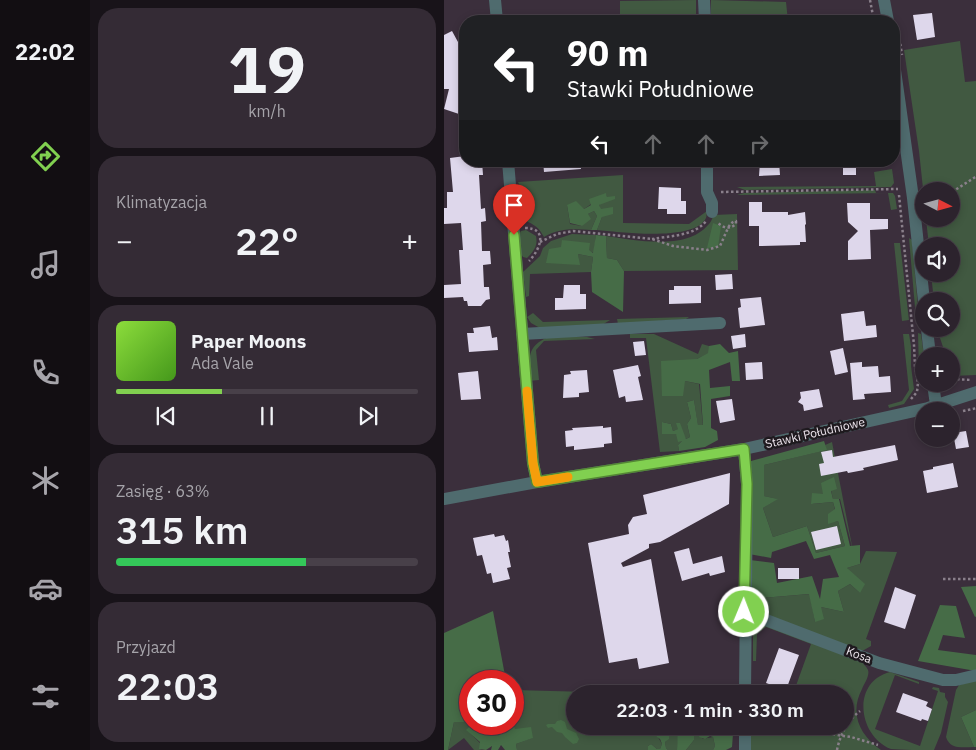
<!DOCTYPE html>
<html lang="pl">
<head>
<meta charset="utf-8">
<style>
	body { margin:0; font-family:"IBM Plex Sans",sans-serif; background:#342b35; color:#f1f3f6; height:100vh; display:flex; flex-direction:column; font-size:19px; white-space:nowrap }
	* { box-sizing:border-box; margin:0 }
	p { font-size:16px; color:#a6a4aa }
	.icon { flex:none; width:28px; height:28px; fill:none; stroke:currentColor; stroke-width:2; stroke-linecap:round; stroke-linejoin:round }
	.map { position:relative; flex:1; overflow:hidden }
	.details { display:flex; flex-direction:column; gap:8px; padding:8px; background:#181319; width:354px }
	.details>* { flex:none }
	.top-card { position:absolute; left:15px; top:15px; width:441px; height:152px; border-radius:20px; box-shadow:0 2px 8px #0003,0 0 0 1px #484049; background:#202124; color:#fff; overflow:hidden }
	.needle { width:32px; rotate:96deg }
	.tools { position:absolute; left:471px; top:182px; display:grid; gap:10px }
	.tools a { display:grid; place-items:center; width:45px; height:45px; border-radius:50%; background:#2c232d; box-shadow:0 2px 8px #0003,0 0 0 1px #484049; font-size:25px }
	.speed { position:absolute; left:15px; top:670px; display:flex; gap:10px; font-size:25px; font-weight:700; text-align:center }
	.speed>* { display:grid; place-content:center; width:65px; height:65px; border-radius:50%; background:#2c232d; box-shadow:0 2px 8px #0003,0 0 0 1px #484049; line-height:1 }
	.speed .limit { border:8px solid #d22; background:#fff; color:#111 }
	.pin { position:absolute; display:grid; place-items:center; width:42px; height:42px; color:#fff; margin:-51px -21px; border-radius:50% 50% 50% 0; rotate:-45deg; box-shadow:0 0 5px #0007 }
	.pin .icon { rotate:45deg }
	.me { position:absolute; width:55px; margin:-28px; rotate:1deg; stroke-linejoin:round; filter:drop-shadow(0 0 4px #0008) }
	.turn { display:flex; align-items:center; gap:18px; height:105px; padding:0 25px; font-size:22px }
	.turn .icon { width:65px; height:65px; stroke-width:2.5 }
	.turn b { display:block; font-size:35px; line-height:42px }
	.lanes { display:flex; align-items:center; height:48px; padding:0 25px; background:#0003; justify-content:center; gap:25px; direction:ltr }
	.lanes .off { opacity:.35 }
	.big { font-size:38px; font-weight:600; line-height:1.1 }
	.details .card { flex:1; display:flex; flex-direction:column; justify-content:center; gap:8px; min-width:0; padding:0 18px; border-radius:20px; background:#342b35 }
	.details .dial { align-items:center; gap:0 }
	.dial b { font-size:65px; line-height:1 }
	.song { display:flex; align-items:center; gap:15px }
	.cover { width:60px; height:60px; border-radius:8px; background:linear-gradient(135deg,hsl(90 70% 55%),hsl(100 70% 35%)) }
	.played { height:5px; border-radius:2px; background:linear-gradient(90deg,#81d050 35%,#484049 35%) }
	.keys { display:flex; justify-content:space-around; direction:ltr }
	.heat { display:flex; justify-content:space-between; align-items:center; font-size:28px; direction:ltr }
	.charge { height:8px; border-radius:4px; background:linear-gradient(90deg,#34c759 63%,#484049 0) }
	.trip { position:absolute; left:122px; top:685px; width:288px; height:50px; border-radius:25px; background:#2c232d; box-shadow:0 2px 8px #0003,0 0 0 1px #484049; font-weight:600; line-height:50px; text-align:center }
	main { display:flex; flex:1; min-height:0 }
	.tab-bar { display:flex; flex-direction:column; width:90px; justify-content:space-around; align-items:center; background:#120e12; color:#a6a4aa }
	.tab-bar .icon { width:35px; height:35px }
	.tab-bar .on { color:#81d050 }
	.tab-bar b { font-size:22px; color:#f1f3f6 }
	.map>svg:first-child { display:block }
	.green { fill:#415941 }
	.forest { fill:#466c47 }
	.building { fill:#ded7eb }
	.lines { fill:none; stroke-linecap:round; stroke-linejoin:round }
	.path { stroke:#8a808b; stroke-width:2.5; stroke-dasharray:2.5 2.5; stroke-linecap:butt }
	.minor { stroke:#4f6b6e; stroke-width:12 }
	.route-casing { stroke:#548734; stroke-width:12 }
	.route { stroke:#81d050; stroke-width:9 }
	.slow { stroke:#f59e0b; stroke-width:9 }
	.labels { text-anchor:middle; stroke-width:5; stroke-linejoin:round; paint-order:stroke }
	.street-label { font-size:12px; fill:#ede5ed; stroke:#1f1a1f }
</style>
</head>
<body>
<main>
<nav class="tab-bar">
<b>22:02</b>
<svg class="icon on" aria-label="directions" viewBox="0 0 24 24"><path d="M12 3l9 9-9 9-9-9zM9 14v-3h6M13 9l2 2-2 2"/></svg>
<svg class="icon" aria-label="music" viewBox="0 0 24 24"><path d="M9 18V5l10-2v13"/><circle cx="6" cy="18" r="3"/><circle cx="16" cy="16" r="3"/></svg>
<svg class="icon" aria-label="phone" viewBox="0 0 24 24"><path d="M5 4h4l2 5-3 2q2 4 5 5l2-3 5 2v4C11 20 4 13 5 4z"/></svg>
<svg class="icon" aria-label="climate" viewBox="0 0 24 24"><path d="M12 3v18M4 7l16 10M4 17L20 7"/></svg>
<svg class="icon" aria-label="car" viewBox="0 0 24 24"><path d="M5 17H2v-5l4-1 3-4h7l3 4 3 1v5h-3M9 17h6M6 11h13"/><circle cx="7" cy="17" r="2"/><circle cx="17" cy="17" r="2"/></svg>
<svg class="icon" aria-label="filters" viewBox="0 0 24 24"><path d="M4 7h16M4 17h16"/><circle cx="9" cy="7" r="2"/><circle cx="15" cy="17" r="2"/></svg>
</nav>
<section class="details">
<div class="card dial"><b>19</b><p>km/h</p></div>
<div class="card"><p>Klimatyzacja</p>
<div class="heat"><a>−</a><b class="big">22°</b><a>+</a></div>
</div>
<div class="card">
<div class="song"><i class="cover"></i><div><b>Paper Moons</b><p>Ada Vale</p></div></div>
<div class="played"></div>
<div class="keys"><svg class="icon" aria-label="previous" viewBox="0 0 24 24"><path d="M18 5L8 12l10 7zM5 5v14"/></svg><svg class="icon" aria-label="pause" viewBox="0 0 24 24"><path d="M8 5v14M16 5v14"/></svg><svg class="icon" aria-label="next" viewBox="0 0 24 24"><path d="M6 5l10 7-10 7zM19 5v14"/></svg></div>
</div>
<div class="card"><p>Zasięg · 63%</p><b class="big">315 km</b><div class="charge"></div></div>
<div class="card"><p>Przyjazd</p><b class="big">22:03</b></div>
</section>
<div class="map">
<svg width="533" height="750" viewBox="0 0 533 750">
	<rect width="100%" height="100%" fill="#3b2f3c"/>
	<path class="green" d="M252,0V21H176V1Z
		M267,0L342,2L344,21H267Z
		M516,41L521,82L533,81V375L508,376V356H502L493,329H508V301H490L487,274H508V246H485L482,219H508V191H480V198L475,151L460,50Z
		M448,169L450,183L447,187L301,190L293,187L432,186L430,172Z
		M179,175V223L245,224L263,211C262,213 263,216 262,218C251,242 175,232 153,230L158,217L155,205L163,197L162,194L140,209L123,205L126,224L138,226L144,214L150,211L153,216L147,230C130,229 116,228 100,237C92,222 87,226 76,216L74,204L79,198L86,196L79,193L74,182Z
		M431,190L432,193H449L451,196L453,209L447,210L444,193L293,195L300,193Z
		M293,214L294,270L180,271L173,260L163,258L162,236C191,240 242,251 264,225C267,223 268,218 270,215Z
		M82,230L92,236C94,246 90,251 83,258L79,257L77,254L74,236L77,231Z
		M128,234L152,235L150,253L118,240L135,265L134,254L149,257L147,272L86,274L85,296L82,297L79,272L96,256L99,248L107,241Z
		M465,238L468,240L475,319H472Z
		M450,243H456L465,320L458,321Z
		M89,313L99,322L166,320L158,325L96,328L87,323L83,317Z
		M245,317L242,319L174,324L173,319Z
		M474,333L477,334L480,356V376L475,372Z
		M186,334H210L254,354L258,344L265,346V353L253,359L241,381L255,384L259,426H254L250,400L243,402L247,418L243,424L246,437L242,439L235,429L229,431L227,424L218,422L239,440L234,445L235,451L216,452L202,338H186Z
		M459,334H465L467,346V366L470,389L460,404L445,408L444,405L458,401L465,390Z
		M107,336L143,337L151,339L100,341L92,350L95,380L85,381C85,358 82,345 107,336Z
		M388,442L409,551L396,499H389L387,490L390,478L379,494L368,504L389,502L391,510L384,523L394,521L401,546L372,553L363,526L329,537L319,508L333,499L320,496V465L382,450L381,445Z
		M422,551L453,552L422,639L427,641V646L420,650L409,651L310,612L306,599L366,594L371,622L377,607L400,612L394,591L406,584L416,593L403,568L416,564Z
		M312,622L417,661C419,664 423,667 424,670C426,676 420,684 418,689C405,714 416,735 437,750H304V726H401V694H349L367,644L322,627L313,634L312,661H309V636L308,627Z
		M446,672L475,682V684L451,675L431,729L476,746L494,691L488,689L489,687L495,688L496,692L501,693V697L504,702L497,733L490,750C478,750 457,750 447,749C414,736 407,682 446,672Z
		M532,680V710L517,717L530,747C519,747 506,750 502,737L512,690L515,685Z
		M69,690L184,693L131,694V726H214L211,732L218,744L216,749H213L207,744L204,746V750H73L72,744L88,738L71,729L69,717Z
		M26,717V724H28L23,730L36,743V749L38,750H30L20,738L4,750L10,722H21Z
		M228,726L235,727L233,750H224L222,748L221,742L225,738Z
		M238,726H289V734L282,731L273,734H267L266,731L258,739L269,737L271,746L269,750H242L250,740L245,734L239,730Z"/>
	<path class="forest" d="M162,193L163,197L171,196V199L155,205L157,209L169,207V214L158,217L153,230H147L153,216L150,211L144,214L147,219L138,226L126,223L123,205L132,201L140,209L147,205L145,199Z
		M269,223L277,226L274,247L263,248Z
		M152,235L162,236L163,258L173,260L180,271L179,312L148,292L147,272L149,257L134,254L136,265L102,263L105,249L117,247L118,240L146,243L145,250L149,253Z
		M276,344L285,353L294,351L296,381H288L286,362L265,370L266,388L286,386V396L267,399V428L273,431L274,440L261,447L235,451L234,445L238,441L234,442L232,434H218V422L227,424L229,431L234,429L232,423H236L242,439L246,437L243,424L247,418L243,402L250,400L254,425H259L256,384L241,381L239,396H218L217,361L253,359L264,353L265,346Z
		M380,441L383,450L320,465V496L334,499L319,508L329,537L363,526L372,553L401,546L394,521L384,524V514L391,509L389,502L367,504L368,493L379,494L377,483L390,477L393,489L387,491L389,499H395L406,546L416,545V564L403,568L421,584L416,593L406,584L394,591L400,612L377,607L380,619L371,622L365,594L306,599V560L330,563L333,583L368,576L376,599L379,579L395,577L386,555L370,559L362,541L328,552L327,558L305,554L307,461Z
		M532,586L533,616L531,617L517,587Z
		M496,605L512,606L521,638L499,635L494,650L532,655V671L474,661Z
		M49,611L62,681H26V717L21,722H10L4,750H0V633Z
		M532,710L533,747H530L517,717Z
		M69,717L71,729L87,727L89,738L72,744L73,750H61L57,745L54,750H47L48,746L42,750L35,749L36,742L22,730L28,724H69Z
		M117,720L121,722L123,729L132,733L135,739L133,743L129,744L121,737L118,733L113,732L108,727L104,728L102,725L104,724H111L113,721Z
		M214,726H228L225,739L221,742L222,748L224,750H204V746L207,744L213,749H216L218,744L216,739L213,737L211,732Z
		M234,726H238L242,733L250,735V740L242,750H233Z
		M259,728L263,729L267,734H273L282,731L289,734L288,747L282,750H269L271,746L269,737L266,736L261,739L255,737L256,732Z"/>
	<path class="building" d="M488,13L491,37L473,40L469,15Z
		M8,31L14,42L16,67H18L19,77H17L19,101L15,114L0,109L5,89H0V35Z
		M21,156V161H38L39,175H35L37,209L41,208L42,221L37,222L38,251H46L47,264L39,265L40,287H45L46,299L42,300L37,306H24L23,301H20L19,297L0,298V285L17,284L15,250H19L17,223L0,224V208H3V192H9L6,158Z
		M99,161H136L137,169L100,172Z
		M316,161H335L336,175L315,176Z
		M399,161H412V175H399Z
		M215,187L237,188V201H242V214H223V209H214Z
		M305,202H318V212H344V215L361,212L362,224L361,225L362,242H356V245L315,246V226H305Z
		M403,203H426V219H444V229L426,230L427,259L404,260V241L414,231L404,222Z
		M288,274L289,289L272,290L271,275Z
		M120,285H136V294H142V309L111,310V298H119Z
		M230,286H257V303L225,304V290H230Z
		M317,297L321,325L296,328L294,308L297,307L296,299Z
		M420,311L422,326L432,325L433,337L400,341L397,314Z
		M46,326L48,338L53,337L54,350L25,352L23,333H30L29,328Z
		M301,334L302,347L289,349L287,336Z
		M200,341L202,355L191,356L189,342Z
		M399,348L404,372L391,375L386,351Z
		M318,362L319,379L302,380L301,363Z
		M418,362V367L434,366L435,377L446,376L447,392L420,394L421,399L409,400L406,363Z
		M194,365L197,376L194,377L199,400L182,402L181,396L175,398L169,370Z
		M143,370L145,392L135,393V397L119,398L120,375L127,374L126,371Z
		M34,371L37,399L17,400L14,373Z
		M375,389L379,407L360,411L359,405L354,402L357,398L356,392Z
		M288,399L291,420L276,423L272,401Z
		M159,426V428L167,427L168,443L160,444V447L130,450V446L122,447L121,431L129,430L128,428Z
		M522,431L525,447L512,449L509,433Z
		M451,445L454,460L419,468L420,470L404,473L403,471L377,476L375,464L380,463L377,452L388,450L389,457Z
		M509,463L514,487L483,493L479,471L489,469V467Z
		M286,473L285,504L216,542L205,544V548L177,563L179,567L207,559L225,663L195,669L193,658L165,663L144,543L185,534L184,525L189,517L203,514L199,495Z
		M393,526L397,544L372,550L367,532Z
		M50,534L51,537L60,535L62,541L64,540L66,552H64L67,567L63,568L66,579L49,583L47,573L43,574L38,555L33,556L29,538Z
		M245,548L249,564L278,556L281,572L266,576L265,573L238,581L230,552Z
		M334,568H355V579H334Z
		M451,587L472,595L461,629L440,622Z
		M335,648L355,655L342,690L322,683Z
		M459,693L484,702L482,706L488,709L484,721L478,719L477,721L452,712Z"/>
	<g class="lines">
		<path class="path" d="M426,0L430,21
			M454,29L458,55
			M277,192L454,189
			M508,192L533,176
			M455,195L470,345L471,367L474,383
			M81,228C105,228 96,250 85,261
			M208,239C225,236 251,236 262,221
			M96,242L113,234L129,231L208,239L229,246L263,250L276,246L284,228C286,224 288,222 292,221V224C285,230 279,228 273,222
			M508,379L528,380
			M467,399L473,392L474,383L478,382
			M519,411L533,408
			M499,579H533
			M360,726L379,733L407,737L434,745
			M393,750C396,735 403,721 416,711"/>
		<path class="minor" d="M51,0L53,21
			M260,0L261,21
			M440,0L444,21
			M450,63L469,198L480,301
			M64,161L89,463L93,482
			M263,161V192L268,203V212
			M483,329L486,356
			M78,334L276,323
			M489,384L492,405
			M300,449L303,484L301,694
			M0,499L93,482L300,449L484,408L533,392
			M301,612L435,663L499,680H512L533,675
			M301,726V750"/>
	</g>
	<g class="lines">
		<g class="route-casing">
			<path id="route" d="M70,235L89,463L93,482L300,449L303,484L300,612"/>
		</g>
		<use href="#route" class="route"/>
		<path class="slow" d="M83,391L89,463L93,482L124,477"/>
	</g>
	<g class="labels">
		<g class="street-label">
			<text transform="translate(371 433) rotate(-13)" y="4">Stawki Południowe</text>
			<text transform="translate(415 655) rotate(21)" y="4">Kosa</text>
		</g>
	</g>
</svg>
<div class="tools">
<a><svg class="needle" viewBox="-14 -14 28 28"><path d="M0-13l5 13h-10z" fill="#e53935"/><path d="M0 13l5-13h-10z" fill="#a6a4aa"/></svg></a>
<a><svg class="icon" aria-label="sound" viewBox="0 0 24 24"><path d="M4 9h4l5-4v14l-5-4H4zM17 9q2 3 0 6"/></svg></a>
<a><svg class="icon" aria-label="search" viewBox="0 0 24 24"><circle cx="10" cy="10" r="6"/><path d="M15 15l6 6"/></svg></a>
<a>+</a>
<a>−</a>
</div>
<div class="speed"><div class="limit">30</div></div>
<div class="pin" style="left:70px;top:235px;background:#d93025"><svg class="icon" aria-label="arrive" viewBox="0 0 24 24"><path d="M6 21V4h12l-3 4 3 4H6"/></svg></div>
<svg class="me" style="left:300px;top:612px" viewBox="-20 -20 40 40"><circle r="17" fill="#81d050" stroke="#fff" stroke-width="3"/><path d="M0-11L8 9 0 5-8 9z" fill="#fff"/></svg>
<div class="trip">22:03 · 1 min · 330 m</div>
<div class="top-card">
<div class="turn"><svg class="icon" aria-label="left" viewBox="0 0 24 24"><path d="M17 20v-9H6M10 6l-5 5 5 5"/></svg><div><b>90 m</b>Stawki Południowe</div></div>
<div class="lanes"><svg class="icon" aria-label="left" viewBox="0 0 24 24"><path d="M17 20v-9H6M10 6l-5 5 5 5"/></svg><svg class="icon off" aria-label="ahead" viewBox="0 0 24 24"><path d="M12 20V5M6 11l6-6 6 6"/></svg><svg class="icon off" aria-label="ahead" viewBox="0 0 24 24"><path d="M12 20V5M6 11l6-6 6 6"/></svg><svg class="icon off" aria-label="right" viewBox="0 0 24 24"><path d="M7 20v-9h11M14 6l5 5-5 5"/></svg></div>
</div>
</div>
</main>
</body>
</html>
